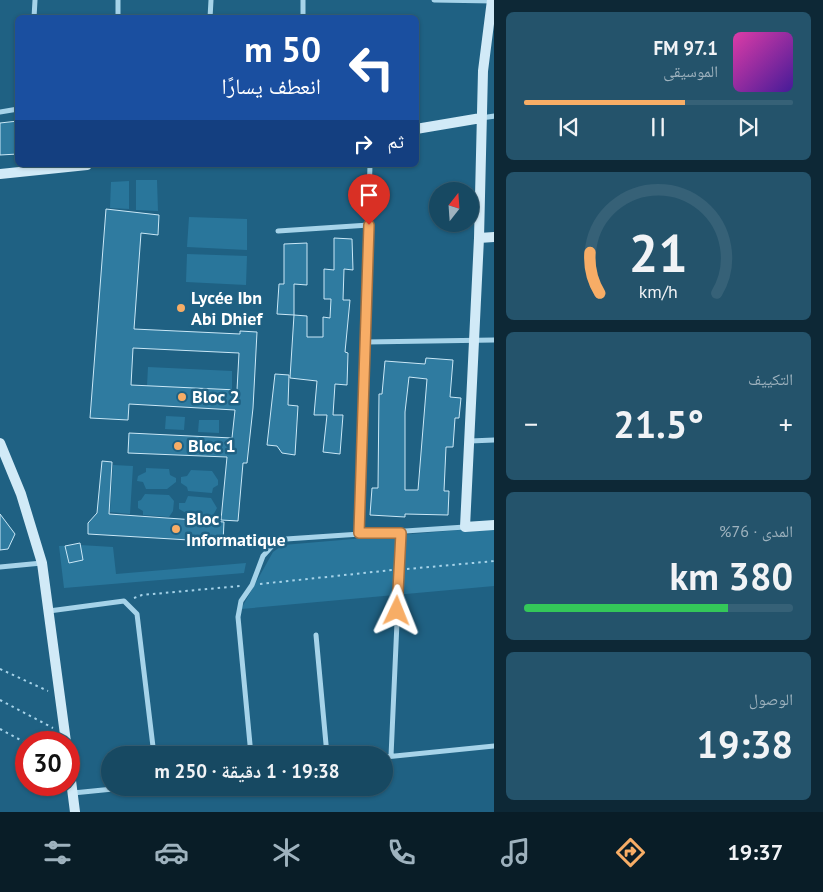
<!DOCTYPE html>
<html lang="ar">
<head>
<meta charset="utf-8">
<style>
	body { margin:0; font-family:"PT Sans","Noto Naskh Arabic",sans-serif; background:#24536b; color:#f1f3f6; direction:rtl; height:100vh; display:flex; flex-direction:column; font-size:19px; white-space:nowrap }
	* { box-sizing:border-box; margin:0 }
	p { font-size:16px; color:#9eb2be }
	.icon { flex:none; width:28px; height:28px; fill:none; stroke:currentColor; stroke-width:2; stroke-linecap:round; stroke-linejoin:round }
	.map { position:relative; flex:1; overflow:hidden; direction:ltr }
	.details { display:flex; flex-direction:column; gap:12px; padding:12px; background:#0d2836; width:329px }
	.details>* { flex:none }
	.guide { position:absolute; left:15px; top:15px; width:404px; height:152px; border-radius:8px; box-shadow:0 1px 4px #0004,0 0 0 1px #366177; direction:rtl; background:#1a4fa0; color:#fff; overflow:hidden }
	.needle { width:32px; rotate:17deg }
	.fabs { position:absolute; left:429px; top:182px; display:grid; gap:10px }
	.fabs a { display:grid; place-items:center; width:50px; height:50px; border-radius:50%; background:#174962; box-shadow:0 1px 4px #0004,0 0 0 1px #366177; font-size:25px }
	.speed { position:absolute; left:15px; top:731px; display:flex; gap:10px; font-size:25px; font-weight:700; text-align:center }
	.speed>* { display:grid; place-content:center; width:65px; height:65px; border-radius:50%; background:#174962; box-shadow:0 1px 4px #0004,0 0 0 1px #366177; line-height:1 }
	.speed .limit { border:8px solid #d22; background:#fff; color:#111 }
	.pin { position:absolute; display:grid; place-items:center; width:42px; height:42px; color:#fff; margin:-51px -21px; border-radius:50% 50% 50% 0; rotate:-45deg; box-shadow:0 0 5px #0007 }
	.pin .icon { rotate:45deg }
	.me { position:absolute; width:55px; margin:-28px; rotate:2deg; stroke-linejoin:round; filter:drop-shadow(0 0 4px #0008) }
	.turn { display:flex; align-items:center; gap:18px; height:105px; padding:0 15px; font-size:22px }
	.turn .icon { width:65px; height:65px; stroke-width:2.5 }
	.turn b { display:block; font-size:35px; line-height:42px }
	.then { display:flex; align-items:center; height:48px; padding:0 15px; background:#0003; gap:10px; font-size:19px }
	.big { font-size:38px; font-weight:800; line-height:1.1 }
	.details .card { flex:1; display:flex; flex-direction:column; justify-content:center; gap:8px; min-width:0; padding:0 18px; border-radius:8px; background:#24536b }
	.details .dial { align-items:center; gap:0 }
	.dial svg { height:130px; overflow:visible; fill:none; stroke:#366177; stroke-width:7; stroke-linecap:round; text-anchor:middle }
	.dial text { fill:#f1f3f6; stroke:none }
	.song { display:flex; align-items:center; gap:15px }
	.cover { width:60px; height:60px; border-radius:8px; background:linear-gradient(135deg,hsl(320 70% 55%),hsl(260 70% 35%)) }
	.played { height:5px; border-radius:2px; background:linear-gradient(90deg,#f7ad66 60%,#366177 60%) }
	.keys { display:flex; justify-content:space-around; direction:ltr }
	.heat { display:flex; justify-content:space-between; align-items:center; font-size:28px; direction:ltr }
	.charge { height:8px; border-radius:4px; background:linear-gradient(90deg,#34c759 76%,#366177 0) }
	.trip { position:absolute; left:101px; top:746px; width:292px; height:50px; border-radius:25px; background:#174962; box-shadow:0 1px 4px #0004,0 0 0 1px #366177; font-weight:800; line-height:50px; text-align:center; direction:rtl }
	.dock { display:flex; height:80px; justify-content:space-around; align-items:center; background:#091d27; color:#9eb2be }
	.dock .icon { width:35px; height:35px }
	.dock .selected { color:#f7ad66 }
	.dock b { font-size:22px; color:#f1f3f6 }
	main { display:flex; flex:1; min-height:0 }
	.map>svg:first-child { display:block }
	.green { fill:#29769b }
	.building { fill:#2f7ba0; stroke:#cae8f7; fill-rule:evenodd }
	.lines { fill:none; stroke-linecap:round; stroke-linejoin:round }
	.path { stroke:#a6d3e9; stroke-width:2; stroke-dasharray:2.5 4; stroke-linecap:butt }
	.street { stroke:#a6d3e9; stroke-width:5 }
	.secondary { stroke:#d1eaf7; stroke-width:10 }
	.route-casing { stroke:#a17042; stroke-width:12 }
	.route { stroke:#f7ad66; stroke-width:9 }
	.poi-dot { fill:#f7ad66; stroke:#1f6183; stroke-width:2 }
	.labels { text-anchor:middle; stroke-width:5; stroke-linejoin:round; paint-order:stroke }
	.poi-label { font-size:18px; font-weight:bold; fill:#fff; stroke:#1f6183; text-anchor:start }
</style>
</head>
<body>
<main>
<section class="details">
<div class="card">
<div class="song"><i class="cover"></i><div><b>97.1 FM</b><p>الموسيقى</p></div></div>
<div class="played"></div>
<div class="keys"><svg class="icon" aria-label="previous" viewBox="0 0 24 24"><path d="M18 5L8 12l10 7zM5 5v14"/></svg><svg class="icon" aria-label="pause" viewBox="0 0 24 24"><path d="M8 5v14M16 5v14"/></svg><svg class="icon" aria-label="next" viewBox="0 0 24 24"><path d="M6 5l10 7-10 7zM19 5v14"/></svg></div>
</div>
<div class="card dial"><svg viewBox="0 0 100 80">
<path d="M14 69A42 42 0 1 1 86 69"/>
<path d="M14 69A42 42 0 0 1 8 44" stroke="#f7ad66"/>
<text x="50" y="56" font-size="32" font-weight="700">21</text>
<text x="50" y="72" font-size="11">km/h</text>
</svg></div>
<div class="card"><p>التكييف</p>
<div class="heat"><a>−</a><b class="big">21.5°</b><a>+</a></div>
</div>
<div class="card"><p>المدى · 76%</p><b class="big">380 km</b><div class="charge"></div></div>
<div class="card"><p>الوصول</p><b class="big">19:38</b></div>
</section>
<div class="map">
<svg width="495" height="812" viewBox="0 0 495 812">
	<rect width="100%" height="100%" fill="#1f6183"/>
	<path class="green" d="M136,180H157L158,211L136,210Z
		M129,181V209L110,208L111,182Z
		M189,217L247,219V250L187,247Z
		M187,254L247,256L246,285L186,282Z
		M148,367L232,371V390L147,386Z
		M166,416L185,417L184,430L165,429Z
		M199,420H219V433L198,432Z
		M113,465L133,466L130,514L110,512Z
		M146,468L169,469L170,475L176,478V482L167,489H146L143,482L137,481L138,476L146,472Z
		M191,470L212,471L218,480V485L213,488L212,493L188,491L187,487L181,483V477L187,476Z
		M145,494L169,495L174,501L173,511L169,517L143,515V511L138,508V501L141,500Z
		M188,496L211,498L217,508L211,519L187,518L186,513L179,509V503H185Z
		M494,527V586L241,609L273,552L283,545Z
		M80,545L113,547L116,574L246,563L244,573L64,588L59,546Z"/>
	<path class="building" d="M18,121V154L0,155V123Z
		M106,209L159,215L158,235L141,233L134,329L240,334V331L257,332L253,408L247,463H243L238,521L221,520L227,457L128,453L129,433L232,438L235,410L129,404L128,420L90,418ZM133,348L239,353L237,390L131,385Z
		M334,238L352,239L353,270L344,269L343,300H350L345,352L348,353L347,385L335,384L333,415H343L340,454L323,452L327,415H314L317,381L290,378L294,315L307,316V337H323V317L330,318L331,299H324V269L334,270Z
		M307,243V285L294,284V315L277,314L279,284H284V244Z
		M426,358L453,360L450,397L461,398L459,418H455L453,447H446L444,491H449L448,515L405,514V517L370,515L372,488H378L379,394H382L385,361L425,364ZM409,377L427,379L418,490H405V412Z
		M275,374L289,375L288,405L298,406L295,455L282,453L277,446L267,445Z
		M102,461L112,462L109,514L224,522L223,542L88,534V523L97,513Z
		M0,514L15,534L8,549L0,550Z
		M80,543L83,560L69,563L65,546Z"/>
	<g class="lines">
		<path class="path" d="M407,569L495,561
			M260,584L392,570
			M134,598L142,595L240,586
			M0,669L48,691
			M0,700L53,728
			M0,729L26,743"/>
		<path class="street" d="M434,0L494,1
			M34,18L35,0
			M118,18V0
			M210,18L211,0
			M303,18V0
			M0,112L18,109
			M481,118L495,116
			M278,231L369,225
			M366,342L495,340
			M470,441L495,440
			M359,533L370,165
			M0,567L42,563
			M49,611L124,601L137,614L154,755
			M316,635L327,755
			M251,755L238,617L241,601L252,585L263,556L272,546L286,539L465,527
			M391,756L401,533
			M385,757L495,746
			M73,793L123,788"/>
		<path class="secondary" d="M492,0L483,71L479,238L465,527L495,525
			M416,129L481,118
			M0,174L87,165
			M479,238L495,237
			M0,443L21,494L42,563L66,742
			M69,765L75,812"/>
	</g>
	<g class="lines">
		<g class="route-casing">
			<path id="route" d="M369,225L359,533H401L397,611"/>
		</g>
		<use href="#route" class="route"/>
	</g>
	<g class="poi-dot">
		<circle cx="181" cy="308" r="5"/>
		<circle cx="182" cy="397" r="5"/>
		<circle cx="178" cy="446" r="5"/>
		<circle cx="176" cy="529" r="5"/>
	</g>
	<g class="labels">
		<g class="poi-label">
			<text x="191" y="304">Lycée Ibn<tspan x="191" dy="21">Abi Dhief</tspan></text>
			<text x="192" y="403">Bloc 2</text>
			<text x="188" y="452">Bloc 1</text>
			<text x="186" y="525">Bloc<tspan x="186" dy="21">Informatique</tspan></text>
		</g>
	</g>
</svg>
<div class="fabs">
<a><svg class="needle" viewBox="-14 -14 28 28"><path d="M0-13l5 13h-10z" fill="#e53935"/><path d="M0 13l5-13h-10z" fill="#9eb2be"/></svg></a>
</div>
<div class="speed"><div class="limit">30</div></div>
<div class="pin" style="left:369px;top:225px;background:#d93025"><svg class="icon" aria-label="arrive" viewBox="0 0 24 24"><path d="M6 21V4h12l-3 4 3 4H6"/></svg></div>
<svg class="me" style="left:397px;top:611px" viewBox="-20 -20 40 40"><path d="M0-17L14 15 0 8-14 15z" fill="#f7ad66" stroke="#fff" stroke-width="4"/></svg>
<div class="trip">19:38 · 1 دقيقة · 250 m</div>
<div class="guide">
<div class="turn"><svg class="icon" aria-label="left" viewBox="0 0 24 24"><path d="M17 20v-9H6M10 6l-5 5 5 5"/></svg><div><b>50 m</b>انعطف يسارًا</div></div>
<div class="then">ثم<svg class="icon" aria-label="right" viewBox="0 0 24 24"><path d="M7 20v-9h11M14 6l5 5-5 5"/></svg></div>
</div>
</div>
</main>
<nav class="dock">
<b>19:37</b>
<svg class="icon selected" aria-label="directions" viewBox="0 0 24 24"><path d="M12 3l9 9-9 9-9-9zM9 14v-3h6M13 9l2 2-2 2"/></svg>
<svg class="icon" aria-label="music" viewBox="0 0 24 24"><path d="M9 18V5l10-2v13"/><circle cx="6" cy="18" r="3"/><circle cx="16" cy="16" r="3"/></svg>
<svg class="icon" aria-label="phone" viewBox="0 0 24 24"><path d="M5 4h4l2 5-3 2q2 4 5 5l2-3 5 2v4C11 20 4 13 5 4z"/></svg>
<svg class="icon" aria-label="climate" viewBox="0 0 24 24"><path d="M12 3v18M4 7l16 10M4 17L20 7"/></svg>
<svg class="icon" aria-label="car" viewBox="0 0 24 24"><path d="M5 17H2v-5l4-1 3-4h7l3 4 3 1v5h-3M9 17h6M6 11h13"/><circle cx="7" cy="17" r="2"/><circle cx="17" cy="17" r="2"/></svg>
<svg class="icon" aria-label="filters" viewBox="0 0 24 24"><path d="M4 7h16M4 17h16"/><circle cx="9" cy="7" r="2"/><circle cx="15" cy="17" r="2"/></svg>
</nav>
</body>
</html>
